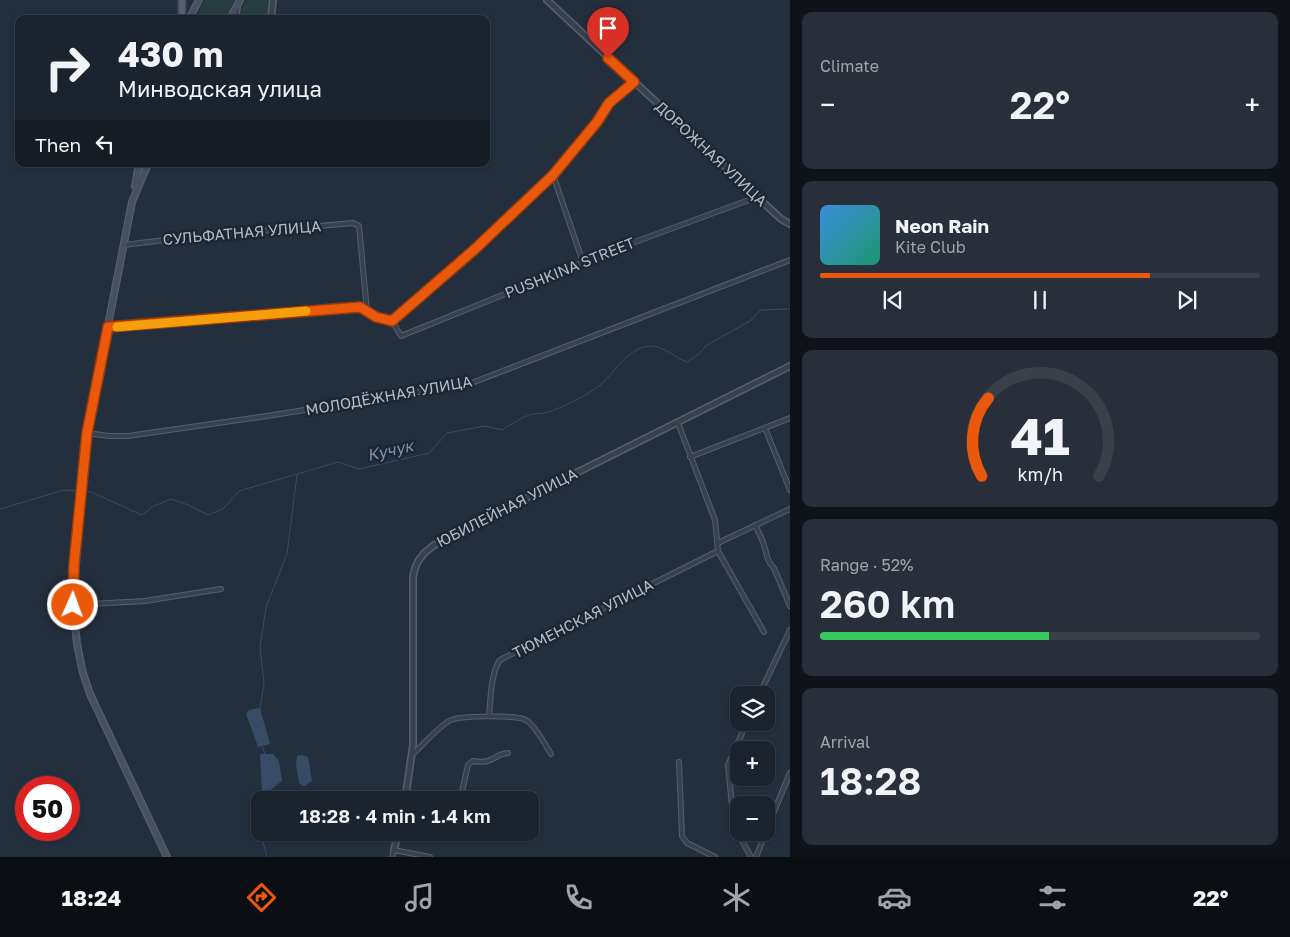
<!DOCTYPE html>
<html lang="en">
<head>
<meta charset="utf-8">
<style>
	body { margin:0; font-family:"Golos Text",sans-serif; background:#282f3a; color:#f1f3f6; height:100vh; display:flex; flex-direction:column; font-size:19px; white-space:nowrap }
	* { box-sizing:border-box; margin:0 }
	p { font-size:16px; color:#a0a4aa }
	.icon { flex:none; width:28px; height:28px; fill:none; stroke:currentColor; stroke-width:2; stroke-linecap:round; stroke-linejoin:round }
	.map { position:relative; flex:1; overflow:hidden }
	.sheet { display:flex; flex-direction:column; gap:12px; padding:12px; background:#0f1319; width:500px }
	.sheet>* { flex:none }
	.top-card { position:absolute; left:15px; top:15px; width:475px; height:152px; border-radius:10px; box-shadow:0 1px 4px #0004,0 0 0 1px #39404a; background:#1b232e; color:#f1f3f6; overflow:hidden }
	.buttons { position:absolute; left:730px; top:686px; display:grid; gap:10px }
	.buttons a { display:grid; place-items:center; width:45px; height:45px; border-radius:10px; background:#1b232e; box-shadow:0 1px 4px #0004,0 0 0 1px #39404a; font-size:25px }
	.speed { position:absolute; left:15px; top:776px; display:flex; gap:10px; font-size:25px; font-weight:700; text-align:center }
	.speed>* { display:grid; place-content:center; width:65px; height:65px; border-radius:50%; background:#1b232e; box-shadow:0 1px 4px #0004,0 0 0 1px #39404a; line-height:1 }
	.speed .limit { border:8px solid #d22; background:#fff; color:#111 }
	.pin { position:absolute; display:grid; place-items:center; width:42px; height:42px; color:#fff; margin:-51px -21px; border-radius:50% 50% 50% 0; rotate:-45deg; box-shadow:0 0 5px #0007 }
	.pin .icon { rotate:45deg }
	.me { position:absolute; width:55px; margin:-28px; rotate:2deg; stroke-linejoin:round; filter:drop-shadow(0 0 4px #0008) }
	.turn { display:flex; align-items:center; gap:18px; height:105px; padding:0 20px; font-size:22px }
	.turn .icon { width:65px; height:65px; stroke-width:2.5 }
	.turn b { display:block; font-size:35px; line-height:42px }
	.then { display:flex; align-items:center; height:48px; padding:0 20px; background:#0003; gap:10px; font-size:19px }
	.big { font-size:38px; font-weight:600; line-height:1.1 }
	.sheet .tile { flex:1; display:flex; flex-direction:column; justify-content:center; gap:8px; min-width:0; padding:0 18px; border-radius:10px; background:#282f3a }
	.sheet .dial { align-items:center; gap:0 }
	.dial svg { height:130px; overflow:visible; fill:none; stroke:#39404a; stroke-width:7; stroke-linecap:round; text-anchor:middle }
	.dial text { fill:#f1f3f6; stroke:none }
	.song { display:flex; align-items:center; gap:15px }
	.cover { width:60px; height:60px; border-radius:8px; background:linear-gradient(135deg,hsl(210 70% 55%),hsl(160 70% 35%)) }
	.played { height:5px; border-radius:2px; background:linear-gradient(90deg,#ea580c 75%,#39404a 75%) }
	.keys { display:flex; justify-content:space-around; direction:ltr }
	.heat { display:flex; justify-content:space-between; align-items:center; font-size:28px; direction:ltr }
	.charge { height:8px; border-radius:4px; background:linear-gradient(90deg,#34c759 52%,#39404a 0) }
	.trip { position:absolute; left:251px; top:791px; width:288px; height:50px; border-radius:10px; background:#1b232e; box-shadow:0 1px 4px #0004,0 0 0 1px #39404a; font-weight:600; line-height:50px; text-align:center }
	.menu { display:flex; height:80px; justify-content:space-around; align-items:center; background:#0b0e12; color:#a0a4aa }
	.menu .icon { width:35px; height:35px }
	.menu .on { color:#ea580c }
	.menu b { font-size:22px; color:#f1f3f6 }
	main { display:flex; flex:1; min-height:0 }
	.map>svg:first-child { display:block }
	.green { fill:#263c3f }
	.water { fill:#394c67 }
	.lines { fill:none; stroke-linecap:round; stroke-linejoin:round }
	.stream { stroke:#394c67; stroke-width:1 }
	.minor-casing { stroke:#565f6c; stroke-width:6 }
	.tertiary-casing { stroke:#565f6c; stroke-width:8 }
	.secondary-casing { stroke:#565f6c; stroke-width:8 }
	.primary-casing { stroke:#414a57; stroke-width:9 }
	.minor { stroke:#38414e; stroke-width:4 }
	.tertiary { stroke:#38414e; stroke-width:5 }
	.secondary { stroke:#465061; stroke-width:5.5 }
	.primary { stroke:#56606e; stroke-width:6 }
	.route-casing { stroke:#983908; stroke-width:12 }
	.route { stroke:#ea580c; stroke-width:9 }
	.slow { stroke:#f59e0b; stroke-width:9 }
	.labels { text-anchor:middle; stroke-width:5; stroke-linejoin:round; paint-order:stroke }
	.street-label { font-size:15px; fill:#b4bcc9; stroke:#1d2633 }
	.water-label { font-size:16px; font-style:italic; fill:#7c92b1; stroke:#1d2633 }
</style>
</head>
<body>
<main>
<div class="map">
<svg width="790" height="857" viewBox="0 0 790 857">
	<rect width="100%" height="100%" fill="#242f3e"/>
	<path class="green" d="M205,0H236L227,19H195Z
		M246,0H271L269,19H238Z"/>
	<path class="water" d="M260,708L270,744L258,747L246,714L249,710Z
		M261,754H273L279,761L282,781L264,795L262,791L260,755Z
		M301,755L308,757L312,781L304,786L299,783L296,765L297,756Z"/>
	<g class="lines">
		<path class="stream" d="M85,491L91,492L142,515L152,507L171,499L188,505L208,515L223,509L239,491L338,462L359,469L429,453L447,433L485,426L502,430C511,424 520,419 529,415C536,413 542,414 548,412C558,410 592,392 599,386C616,372 627,346 653,346C664,347 676,358 687,362L699,354L707,345L750,321L761,310L790,309
			M0,509L64,490L78,491
			M260,708L264,683L260,647L266,607L287,554L297,475
			M262,746L265,754
			M264,795L265,800
			M264,832L263,842L267,857"/>
		<g class="minor-casing">
			<path id="minor" d="M553,175L583,262
				M124,245L181,238L353,223L359,226L367,311
				M392,321L401,336L624,246L757,197
				M392,321L475,249L553,175L597,122L609,103L635,82
				M108,327L360,307L376,317L392,321
				M678,423L715,520L718,551L764,632
				M765,428L790,490
				M87,433L109,436H128L267,416L469,384L790,260
				M690,457L790,418
				M755,525C758,531 762,538 764,545C767,554 766,560 774,568L790,606
				M718,543L790,509
				M73,605L145,601L221,589
				M759,695L790,630
				M489,716C491,699 490,675 500,660L718,551
				M747,722L728,765L734,826L751,857
				M412,755C423,745 437,728 449,721C459,715 516,715 526,720C535,725 546,746 551,754
				M679,762L682,836L687,843L715,857
				M284,800L287,795
				M460,800L468,765L473,761C495,765 492,754 508,753
				M766,831L790,773
				M392,857L394,850L430,857
				M756,857L766,832"/>
		</g>
		<g class="tertiary-casing">
			<path id="tertiary" d="M547,0L781,219L790,224
				M235,19L237,7
				M271,19L273,0
				M405,800L413,745V577C416,557 427,549 444,539L790,366
				M394,850L398,832"/>
		</g>
		<g class="secondary-casing">
			<path id="secondary" d="M189,19L199,0
				M230,19L240,0
				M148,164L132,202L87,433L74,565L73,605L77,644L83,673L90,694L167,857
				M135,186L139,164"/>
		</g>
		<g class="primary-casing">
			<path id="primary" d="M182,0V19"/>
		</g>
		<use href="#minor" class="minor"/>
		<use href="#tertiary" class="tertiary"/>
		<use href="#secondary" class="secondary"/>
		<use href="#primary" class="primary"/>
	</g>
	<g class="lines">
		<g class="route-casing">
			<path id="route" d="M73,605L74,565L87,433L108,327L360,307L376,317L392,321L475,249L553,175L597,122L609,103L634,82L608,58"/>
		</g>
		<use href="#route" class="route"/>
		<path class="slow" d="M117,327L306,311"/>
	</g>
	<g class="labels">
		<g class="street-label">
			<text transform="translate(711 154) rotate(43)" y="5">ДОРОЖНАЯ УЛИЦА</text>
			<text transform="translate(242 233) rotate(-5)" y="5">СУЛЬФАТНАЯ УЛИЦА</text>
			<text transform="translate(570 268) rotate(-22)" y="5">PUSHKINA STREET</text>
			<text transform="translate(389 396) rotate(-10)" y="5">МОЛОДЁЖНАЯ УЛИЦА</text>
			<text transform="translate(507 508) rotate(-27)" y="5">ЮБИЛЕЙНАЯ УЛИЦА</text>
			<text transform="translate(583 619) rotate(-27)" y="5">ТЮМЕНСКАЯ УЛИЦА</text>
		</g>
		<g class="water-label">
			<text transform="translate(390 450) rotate(-13)" y="6">Кучук</text>
		</g>
	</g>
</svg>
<div class="buttons">
<a><svg class="icon" aria-label="layers" viewBox="0 0 24 24"><path d="M12 4l9 5-9 5-9-5zM3 14l9 5 9-5"/></svg></a>
<a>+</a>
<a>−</a>
</div>
<div class="speed"><div class="limit">50</div></div>
<div class="pin" style="left:608px;top:58px;background:#d93025"><svg class="icon" aria-label="arrive" viewBox="0 0 24 24"><path d="M6 21V4h12l-3 4 3 4H6"/></svg></div>
<svg class="me" style="left:73px;top:605px" viewBox="-20 -20 40 40"><circle r="17" fill="#ea580c" stroke="#fff" stroke-width="3"/><path d="M0-11L8 9 0 5-8 9z" fill="#fff"/></svg>
<div class="trip">18:28 · 4 min · 1.4 km</div>
<div class="top-card">
<div class="turn"><svg class="icon" aria-label="right" viewBox="0 0 24 24"><path d="M7 20v-9h11M14 6l5 5-5 5"/></svg><div><b>430 m</b>Минводская улица</div></div>
<div class="then">Then<svg class="icon" aria-label="left" viewBox="0 0 24 24"><path d="M17 20v-9H6M10 6l-5 5 5 5"/></svg></div>
</div>
</div>
<section class="sheet">
<div class="tile"><p>Climate</p>
<div class="heat"><a>−</a><b class="big">22°</b><a>+</a></div>
</div>
<div class="tile">
<div class="song"><i class="cover"></i><div><b>Neon Rain</b><p>Kite Club</p></div></div>
<div class="played"></div>
<div class="keys"><svg class="icon" aria-label="previous" viewBox="0 0 24 24"><path d="M18 5L8 12l10 7zM5 5v14"/></svg><svg class="icon" aria-label="pause" viewBox="0 0 24 24"><path d="M8 5v14M16 5v14"/></svg><svg class="icon" aria-label="next" viewBox="0 0 24 24"><path d="M6 5l10 7-10 7zM19 5v14"/></svg></div>
</div>
<div class="tile dial"><svg viewBox="0 0 100 80">
<path d="M14 69A42 42 0 1 1 86 69"/>
<path d="M14 69A42 42 0 0 1 18 21" stroke="#ea580c"/>
<text x="50" y="56" font-size="32" font-weight="700">41</text>
<text x="50" y="72" font-size="11">km/h</text>
</svg></div>
<div class="tile"><p>Range · 52%</p><b class="big">260 km</b><div class="charge"></div></div>
<div class="tile"><p>Arrival</p><b class="big">18:28</b></div>
</section>
</main>
<nav class="menu">
<b>18:24</b>
<svg class="icon on" aria-label="directions" viewBox="0 0 24 24"><path d="M12 3l9 9-9 9-9-9zM9 14v-3h6M13 9l2 2-2 2"/></svg>
<svg class="icon" aria-label="music" viewBox="0 0 24 24"><path d="M9 18V5l10-2v13"/><circle cx="6" cy="18" r="3"/><circle cx="16" cy="16" r="3"/></svg>
<svg class="icon" aria-label="phone" viewBox="0 0 24 24"><path d="M5 4h4l2 5-3 2q2 4 5 5l2-3 5 2v4C11 20 4 13 5 4z"/></svg>
<svg class="icon" aria-label="climate" viewBox="0 0 24 24"><path d="M12 3v18M4 7l16 10M4 17L20 7"/></svg>
<svg class="icon" aria-label="car" viewBox="0 0 24 24"><path d="M5 17H2v-5l4-1 3-4h7l3 4 3 1v5h-3M9 17h6M6 11h13"/><circle cx="7" cy="17" r="2"/><circle cx="17" cy="17" r="2"/></svg>
<svg class="icon" aria-label="filters" viewBox="0 0 24 24"><path d="M4 7h16M4 17h16"/><circle cx="9" cy="7" r="2"/><circle cx="15" cy="17" r="2"/></svg>
<b>22°</b>
</nav>
</body>
</html>
